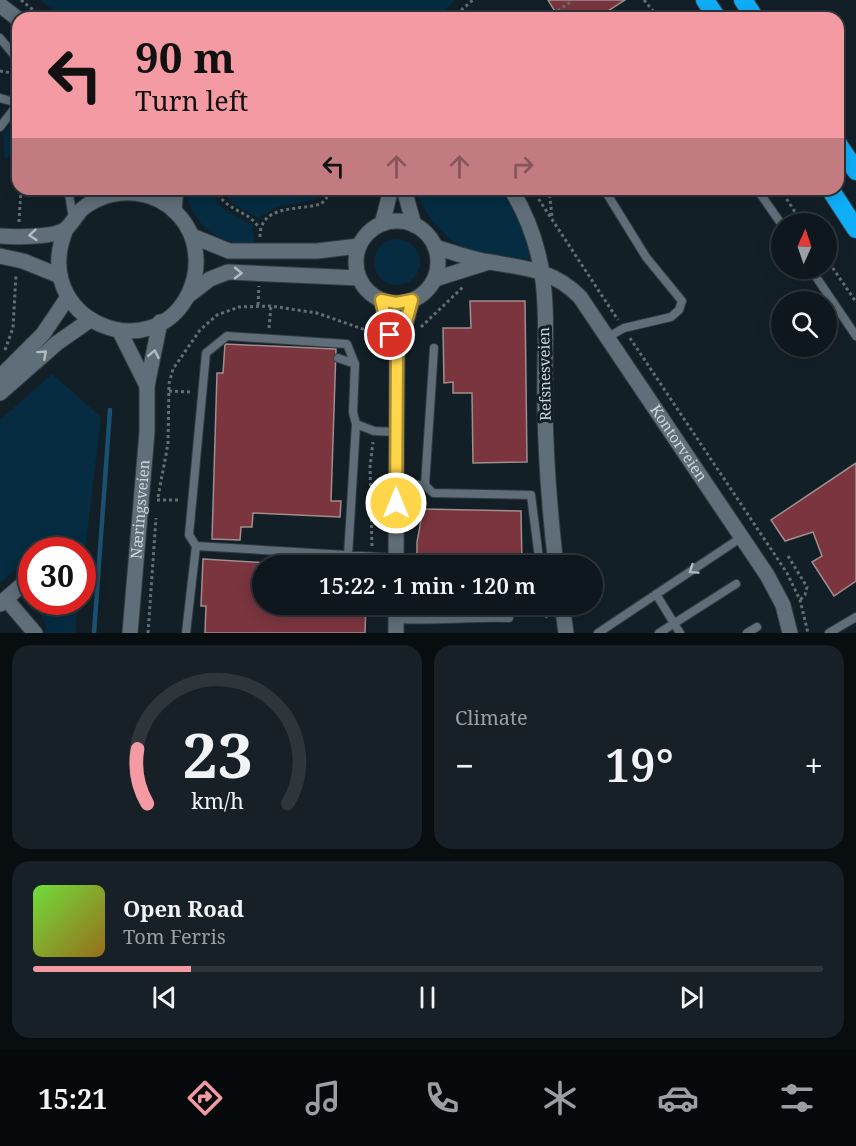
<!DOCTYPE html>
<html lang="en">
<head>
<meta charset="utf-8">
<style>
	body { margin:0; font-family:"Noto Serif",serif; background:#172026; color:#f1f3f6; height:100vh; display:flex; flex-direction:column; font-size:22px; white-space:nowrap }
	* { box-sizing:border-box; margin:0 }
	p { font-size:20px; color:#9b9fa4 }
	.icon { flex:none; width:33px; height:33px; fill:none; stroke:currentColor; stroke-width:2; stroke-linecap:round; stroke-linejoin:round }
	.map { position:relative; height:633px; overflow:hidden }
	.sheet { display:flex; flex-direction:column; gap:12px; padding:12px; background:#080d10; flex:1 }
	.sheet>* { flex:none }
	.banner { position:absolute; left:12px; top:12px; width:832px; height:183px; border-radius:18px; box-shadow:0 3px 15px #0003,0 0 0 2px #2e363b; background:#f49aa3; color:#111; overflow:hidden }
	.needle { width:39px; rotate:3deg }
	.controls { position:absolute; left:771px; top:213px; display:grid; gap:12px }
	.controls a { display:grid; place-items:center; width:66px; height:66px; border-radius:50%; background:#0e171d; box-shadow:0 3px 15px #0003,0 0 0 2px #2e363b; font-size:30px }
	.speed { position:absolute; left:18px; top:537px; display:flex; gap:12px; font-size:30px; font-weight:700; text-align:center }
	.speed>* { display:grid; place-content:center; width:78px; height:78px; border-radius:50%; background:#0e171d; box-shadow:0 3px 15px #0003,0 0 0 2px #2e363b; line-height:1 }
	.speed .limit { border:9px solid #d22; background:#fff; color:#111 }
	.pin { position:absolute; display:grid; place-items:center; width:51px; height:51px; color:#fff; margin:-26px; border:3px solid #fff; border-radius:50%; box-shadow:0 2px 6px #0007 }
	.me { position:absolute; width:66px; margin:-33px; rotate:0deg; stroke-linejoin:round; filter:drop-shadow(0 0 4px #0008) }
	.turn { display:flex; align-items:center; gap:21px; height:126px; padding:0 24px; font-size:27px }
	.turn .icon { width:78px; height:78px; stroke-width:2.5 }
	.turn b { display:block; font-size:42px; line-height:51px }
	.lanes { display:flex; align-items:center; height:57px; padding:0 24px; background:#0003; justify-content:center; gap:30px; direction:ltr }
	.lanes .off { opacity:.35 }
	.big { font-size:45px; font-weight:600; line-height:1.1 }
	.sheet .tile { flex:1; display:flex; flex-direction:column; justify-content:center; gap:9px; min-width:0; padding:0 21px; border-radius:18px; background:#172026 }
	.sheet .dial { align-items:center; gap:0 }
	.dial svg { height:156px; overflow:visible; fill:none; stroke:#2e363b; stroke-width:7; stroke-linecap:round; text-anchor:middle }
	.dial text { fill:#f1f3f6; stroke:none }
	.song { display:flex; align-items:center; gap:18px }
	.cover { width:72px; height:72px; border-radius:9px; background:linear-gradient(135deg,hsl(100 70% 55%),hsl(40 70% 35%)) }
	.played { height:6px; border-radius:3px; background:linear-gradient(90deg,#f49aa3 20%,#2e363b 20%) }
	.keys { display:flex; justify-content:space-around; direction:ltr }
	.heat { display:flex; justify-content:space-between; align-items:center; font-size:33px; direction:ltr }
	.sheet .tiles { flex:1; display:grid; gap:12px; grid-template-columns:1fr 1fr }
	.tile:last-child { grid-column:span 2 }
	.trip { position:absolute; left:252px; top:555px; width:351px; height:60px; border-radius:30px; background:#0e171d; box-shadow:0 3px 15px #0003,0 0 0 2px #2e363b; font-weight:600; line-height:60px; text-align:center }
	.tab-bar { display:flex; height:96px; justify-content:space-around; align-items:center; background:#06090c; color:#9b9fa4 }
	.tab-bar .icon { width:42px; height:42px }
	.tab-bar .on { color:#f49aa3 }
	.tab-bar b { font-size:27px; color:#f1f3f6 }
	.map>svg:first-child { display:block }
	.green { fill:#052c41 }
	.lines { fill:none; stroke-linecap:round; stroke-linejoin:round }
	.stream { stroke:#1a5171; stroke-width:4.5 }
	.building { fill:#7a353e; stroke:#a18d8e; stroke-width:1.5 }
	.service-casing { stroke:#323a41; stroke-width:10 }
	.minor-casing { stroke:#323a41; stroke-width:17 }
	.tertiary-casing { stroke:#323a41; stroke-width:17 }
	.motorway-casing { stroke:#323a41; stroke-width:20 }
	.path { stroke:#636d74; stroke-width:3; stroke-dasharray:3 3; stroke-linecap:butt }
	.service { stroke:#5f6e78; stroke-width:8 }
	.minor { stroke:#5f6e78; stroke-width:15 }
	.tertiary { stroke:#5f6e78; stroke-width:15 }
	.motorway { stroke:#0faef8; stroke-width:18 }
	.oneway { stroke:#b2bcc2 }
	.route-casing { stroke:#a68a30; stroke-width:15 }
	.route { stroke:#ffd54a; stroke-width:10 }
	.labels { text-anchor:middle; stroke-width:6; stroke-linejoin:round; paint-order:stroke }
	.street-label { font-size:15px; fill:#ced6db; stroke:#131f27 }
</style>
</head>
<body>
<div class="map">
<svg width="856" height="633" viewBox="0 0 856 633">
	<rect width="100%" height="100%" fill="#131f27"/>
	<path class="green" d="M40,0H456L436,18H63Z
		M18,116V144L15,156L5,158L3,134Z
		M186,189H210L221,207L252,225L255,243C219,247 191,225 186,189Z
		M220,189H325L319,199L277,207L258,218L234,205Z
		M414,189H500L519,219L532,260C515,256 497,256 480,253C449,247 426,217 414,189Z
		M374 262a23 23 0 1 1 46 0a23 23 0 1 1-46 0Z
		M52,374L101,417L83,568L82,550H32L31,561L29,558L0,583V420Z
		M35,602H78L75,633H43L47,629Z"/>
	<g class="lines">
		<path class="stream" d="M94,633L110,410"/>
	</g>
	<path class="building" d="M548,0H625L597,18H559Z
		M470,301H525L527,462L473,463L472,393H453V382L444,383L443,328H471Z
		M225,344L336,349L331,501H341L340,517L253,513L252,527H241L240,540L212,539L217,373H223Z
		M856,463V581L834,596L812,562L822,556L813,532L785,541L771,520Z
		M423,509L521,511L522,566H417V542Z
		M203,559L318,566H262V604H366L365,633H205L206,606H201Z"/>
	<g class="lines">
		<g class="service-casing">
			<path id="service" d="M0,38L18,60
				M0,98L18,103
				M0,127L18,104
				M68,189L73,218
				M604,189L646,257L682,301L679,310L671,317L624,328L608,337
				M757,189L782,225
				M810,268L856,336
				M434,348L425,485L433,493L531,495L540,566
				M338,358L355,364L353,412L356,424L374,431L396,432
				M355,364L347,344L227,336L206,353L189,535L196,546L396,558
				M395,484L425,485
				M348,556L356,424
				M656,594L680,633
				M397,619C434,621 471,617 509,618
				M186,633L196,546
				M598,633L742,537
				M659,633L736,584
				M747,633L757,627
				M829,633L856,617"/>
		</g>
		<g class="minor-casing">
			<g id="minor">
				<path d="M0,5L18,19"/>
				<path d="M404,189L414,225"/>
				<path d="M511,189C557,264 543,327 545,411C546,462 550,514 556,566"/>
				<path d="M174,211L176,189"/>
				<path d="M382,224L391,189"/>
				<path d="M381,300L397,354"/>
				<path d="M119,330L147,386"/>
				<path d="M0,377L43,334L68,297"/>
				<path d="M0,393L57,343L90,320"/>
				<path d="M396,566L397,354L412,301"/>
				<path d="M6,599L35,633"/>
				<path d="M0,604L32,576"/>
				<path d="M562,604L566,633"/>
				<path id="s1" d="M130,633L147,432V386L160,322"/>
				<path d="M396,633V604"/>
			</g>
		</g>
		<g class="tertiary-casing">
			<g id="tertiary">
				<circle cx="397" cy="262" r="41"/>
				<path d="M0,236C15,237 56,238 67,228C72,223 76,216 81,210C98,195 123,189 145,195C167,200 186,218 193,240C198,258 197,276 189,293C152,370 28,320 66,229"/>
				<path d="M192,236L229,251H317L359,246"/>
				<path id="s2" d="M435,247C453,252 472,260 490,262C525,268 554,270 580,297L767,575L783,605L790,633"/>
				<path d="M0,256L23,261L60,276"/>
				<path d="M435,279L489,262"/>
				<path d="M189,295L210,279L228,272L359,278"/>
			</g>
		</g>
		<g class="motorway-casing">
			<path id="motorway" d="M705,0L717,18
				M743,0L755,18
				M838,144L856,171
				M830,189L856,229"/>
		</g>
		<path class="path" d="M21,0L43,18
			M644,0L659,18
			M452,18L473,0
			M548,18L573,0
			M0,71L18,74
			M18,160V162
			M215,189C226,212 249,210 259,228
			M532,189L618,320
			M549,189L552,217
			M780,189L803,224
			M19,222L21,189
			M260,237C260,204 297,211 321,204L326,199L329,189
			M826,258L856,302
			M258,305L259,286
			M421,327L464,286
			M269,328L271,306
			M630,338L787,573L800,600L808,633
			M5,350L13,328L16,274
			M169,391L191,392
			M158,497L168,444L169,384L173,369L200,330L217,315L239,307L271,306L317,313L377,334
			M157,500H180
			M372,546L370,467L373,442
			M788,556L807,587L805,595L800,600
			M517,610L541,611L549,619
			M148,633L156,518"/>
		<use href="#service" class="service"/>
		<use href="#minor" class="minor"/>
		<use href="#tertiary" class="tertiary"/>
		<use href="#motorway" class="motorway"/>
	</g>
	<defs><path id="oneway-chevron" d="M-2-3.5L2.5 0L-2 3.5" fill="none" stroke-width="1.6" stroke-linecap="round" stroke-linejoin="round" transform="scale(1.5)"/></defs>
	<g class="oneway">
		<use href="#oneway-chevron" transform="translate(33 235) rotate(175)"/>
		<use href="#oneway-chevron" transform="translate(238 273) rotate(1)"/>
		<use href="#oneway-chevron" transform="translate(43 354) rotate(-42)"/>
		<use href="#oneway-chevron" transform="translate(154 354) rotate(-78)"/>
		<use href="#oneway-chevron" transform="translate(693 570) rotate(146)"/>
	</g>
	<g class="lines">
		<g class="route-casing">
			<path id="route" d="M390,335L381,300L396,303L412,300L397,354L396,503"/>
		</g>
		<use href="#route" class="route"/>
	</g>
	<g class="labels">
		<g class="street-label">
			<text transform="translate(545 374) rotate(-91)" y="5">Refsnesveien</text>
			<text dy="5" stroke="none"><textPath href="#s2" startOffset="332">Kontorveien</textPath></text>
			<text dy="5" stroke="none"><textPath href="#s1" startOffset="124">Næringsveien</textPath></text>
		</g>
	</g>
</svg>
<div class="controls">
<a><svg class="needle" viewBox="-14 -14 28 28"><path d="M0-13l5 13h-10z" fill="#e53935"/><path d="M0 13l5-13h-10z" fill="#9b9fa4"/></svg></a>
<a><svg class="icon" aria-label="search" viewBox="0 0 24 24"><circle cx="10" cy="10" r="6"/><path d="M15 15l6 6"/></svg></a>
</div>
<div class="speed"><div class="limit">30</div></div>
<div class="pin" style="left:390px;top:335px;background:#d93025"><svg class="icon" aria-label="arrive" viewBox="0 0 24 24"><path d="M6 21V4h12l-3 4 3 4H6"/></svg></div>
<svg class="me" style="left:396px;top:503px" viewBox="-20 -20 40 40"><circle r="17" fill="#ffd54a" stroke="#fff" stroke-width="3"/><path d="M0-11L8 9 0 5-8 9z" fill="#fff"/></svg>
<div class="trip">15:22 · 1 min · 120 m</div>
<div class="banner">
<div class="turn"><svg class="icon" aria-label="left" viewBox="0 0 24 24"><path d="M17 20v-9H6M10 6l-5 5 5 5"/></svg><div><b>90 m</b>Turn left</div></div>
<div class="lanes"><svg class="icon" aria-label="left" viewBox="0 0 24 24"><path d="M17 20v-9H6M10 6l-5 5 5 5"/></svg><svg class="icon off" aria-label="ahead" viewBox="0 0 24 24"><path d="M12 20V5M6 11l6-6 6 6"/></svg><svg class="icon off" aria-label="ahead" viewBox="0 0 24 24"><path d="M12 20V5M6 11l6-6 6 6"/></svg><svg class="icon off" aria-label="right" viewBox="0 0 24 24"><path d="M7 20v-9h11M14 6l5 5-5 5"/></svg></div>
</div>
</div>
<section class="sheet">
<div class="tiles">
<div class="tile dial"><svg viewBox="0 0 100 80">
<path d="M14 69A42 42 0 1 1 86 69"/>
<path d="M14 69A42 42 0 0 1 9 41" stroke="#f49aa3"/>
<text x="50" y="56" font-size="32" font-weight="700">23</text>
<text x="50" y="72" font-size="11">km/h</text>
</svg></div>
<div class="tile"><p>Climate</p>
<div class="heat"><a>−</a><b class="big">19°</b><a>+</a></div>
</div>
<div class="tile">
<div class="song"><i class="cover"></i><div><b>Open Road</b><p>Tom Ferris</p></div></div>
<div class="played"></div>
<div class="keys"><svg class="icon" aria-label="previous" viewBox="0 0 24 24"><path d="M18 5L8 12l10 7zM5 5v14"/></svg><svg class="icon" aria-label="pause" viewBox="0 0 24 24"><path d="M8 5v14M16 5v14"/></svg><svg class="icon" aria-label="next" viewBox="0 0 24 24"><path d="M6 5l10 7-10 7zM19 5v14"/></svg></div>
</div>
</div>
</section>
<nav class="tab-bar">
<b>15:21</b>
<svg class="icon on" aria-label="directions" viewBox="0 0 24 24"><path d="M12 3l9 9-9 9-9-9zM9 14v-3h6M13 9l2 2-2 2"/></svg>
<svg class="icon" aria-label="music" viewBox="0 0 24 24"><path d="M9 18V5l10-2v13"/><circle cx="6" cy="18" r="3"/><circle cx="16" cy="16" r="3"/></svg>
<svg class="icon" aria-label="phone" viewBox="0 0 24 24"><path d="M5 4h4l2 5-3 2q2 4 5 5l2-3 5 2v4C11 20 4 13 5 4z"/></svg>
<svg class="icon" aria-label="climate" viewBox="0 0 24 24"><path d="M12 3v18M4 7l16 10M4 17L20 7"/></svg>
<svg class="icon" aria-label="car" viewBox="0 0 24 24"><path d="M5 17H2v-5l4-1 3-4h7l3 4 3 1v5h-3M9 17h6M6 11h13"/><circle cx="7" cy="17" r="2"/><circle cx="17" cy="17" r="2"/></svg>
<svg class="icon" aria-label="filters" viewBox="0 0 24 24"><path d="M4 7h16M4 17h16"/><circle cx="9" cy="7" r="2"/><circle cx="15" cy="17" r="2"/></svg>
</nav>
</body>
</html>
